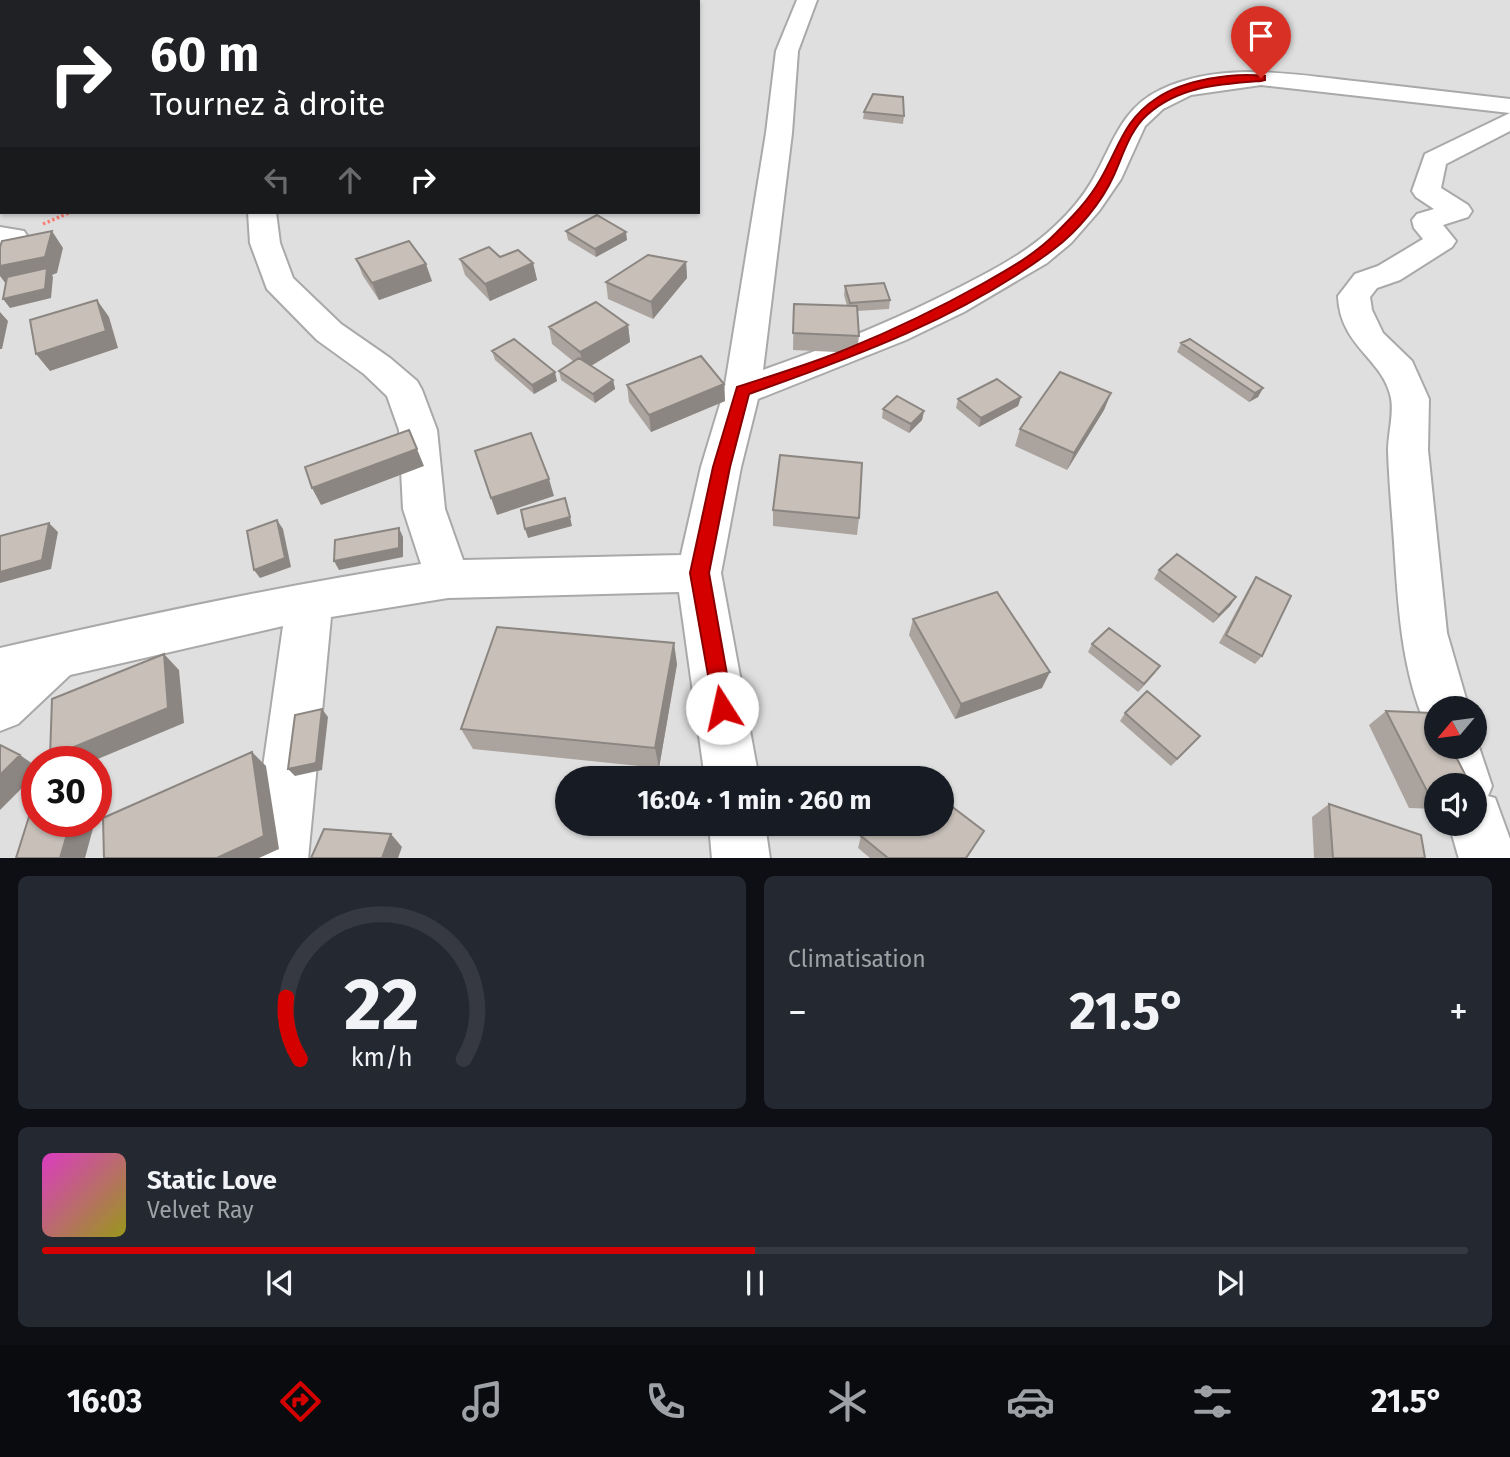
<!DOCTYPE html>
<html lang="fr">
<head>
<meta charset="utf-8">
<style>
	body { margin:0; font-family:"Fira Sans",sans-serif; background:#242831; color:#f1f3f6; height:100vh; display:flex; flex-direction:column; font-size:26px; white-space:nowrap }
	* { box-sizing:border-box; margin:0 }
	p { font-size:23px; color:#9ea1a6 }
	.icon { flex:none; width:38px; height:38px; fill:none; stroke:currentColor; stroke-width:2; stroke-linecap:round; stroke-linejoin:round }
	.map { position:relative; height:858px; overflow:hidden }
	.side { display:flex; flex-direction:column; gap:18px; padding:18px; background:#0d0f14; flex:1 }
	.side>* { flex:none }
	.hud { position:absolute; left:0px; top:0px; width:700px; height:214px; box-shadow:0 2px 5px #0004; background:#202124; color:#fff; overflow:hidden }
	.needle { width:46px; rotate:241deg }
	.buttons { position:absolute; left:1424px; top:696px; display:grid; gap:14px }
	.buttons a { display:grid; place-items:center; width:63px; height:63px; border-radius:50%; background:#171b24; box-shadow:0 2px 5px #0004; font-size:35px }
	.speed { position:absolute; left:21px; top:746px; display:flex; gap:14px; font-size:35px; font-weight:700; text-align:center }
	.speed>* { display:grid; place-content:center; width:91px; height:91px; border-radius:50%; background:#171b24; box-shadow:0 2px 5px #0004; line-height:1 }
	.speed .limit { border:10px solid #d22; background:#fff; color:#111 }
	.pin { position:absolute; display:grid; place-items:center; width:60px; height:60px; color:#fff; margin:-72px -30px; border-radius:50% 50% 50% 0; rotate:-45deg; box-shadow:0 0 7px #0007 }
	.pin .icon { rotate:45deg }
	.me { position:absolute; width:77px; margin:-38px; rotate:350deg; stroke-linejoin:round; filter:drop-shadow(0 0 5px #0008) }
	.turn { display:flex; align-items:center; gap:24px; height:147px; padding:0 35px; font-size:32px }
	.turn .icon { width:91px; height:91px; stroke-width:2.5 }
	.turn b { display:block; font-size:49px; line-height:60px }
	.lanes { display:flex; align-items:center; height:66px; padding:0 35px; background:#0003; justify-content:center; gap:35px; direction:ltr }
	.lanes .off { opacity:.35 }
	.big { font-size:52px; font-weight:700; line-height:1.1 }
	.side .tile { flex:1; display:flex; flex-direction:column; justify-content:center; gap:10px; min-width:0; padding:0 24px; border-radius:10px; background:#242831 }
	.side .dial { align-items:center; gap:0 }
	.dial svg { height:182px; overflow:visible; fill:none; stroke:#363941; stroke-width:7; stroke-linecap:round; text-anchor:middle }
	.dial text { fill:#f1f3f6; stroke:none }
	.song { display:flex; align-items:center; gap:21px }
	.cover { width:84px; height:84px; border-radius:10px; background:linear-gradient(135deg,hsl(310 70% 55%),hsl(60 70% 35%)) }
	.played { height:7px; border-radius:4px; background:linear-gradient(90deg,#d40000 50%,#363941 50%) }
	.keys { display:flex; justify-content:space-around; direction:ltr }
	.heat { display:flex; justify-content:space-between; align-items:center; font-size:38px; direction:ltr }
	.side .tiles { flex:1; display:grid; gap:18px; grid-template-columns:1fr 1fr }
	.tile:last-child { grid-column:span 2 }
	.trip { position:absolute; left:555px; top:766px; width:399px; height:70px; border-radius:35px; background:#171b24; box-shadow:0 2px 5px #0004; font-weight:700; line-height:70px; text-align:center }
	.dock { display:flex; height:112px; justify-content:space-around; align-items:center; background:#090b0e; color:#9ea1a6 }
	.dock .icon { width:49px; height:49px }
	.dock .on { color:#d40000 }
	.dock b { font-size:32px; color:#f1f3f6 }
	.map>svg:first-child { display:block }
	.residential { fill:#e0dfdf; fill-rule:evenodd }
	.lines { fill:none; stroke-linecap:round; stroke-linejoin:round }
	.minor-casing { stroke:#a9a9a9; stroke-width:4 }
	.path { stroke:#fa8072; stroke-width:3.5; stroke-dasharray:2.5 2.5; stroke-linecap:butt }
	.minor { fill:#fff; fill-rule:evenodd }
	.wall { fill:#aba49e }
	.shaded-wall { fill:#8b8681 }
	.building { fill:#c7bfb8; stroke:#8b8681; stroke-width:2 }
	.route { fill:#d40000; stroke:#8a0000; stroke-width:2 }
</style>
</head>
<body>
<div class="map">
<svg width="1510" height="859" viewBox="0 0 1510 859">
	<rect width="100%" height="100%" fill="#f2efe9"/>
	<path class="residential" d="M0,0H1510V858H0ZM2,2H698V212H2ZM1437,709H1475V747H1437ZM37,761H96V821H37ZM567,779H942V824H567ZM1437,786H1475V824H1437Z"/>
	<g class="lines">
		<g class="minor-casing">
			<path id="minor" d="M347,0H369L346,2Z
				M632,0H665L631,2Z
				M797,0H817L798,51L792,133L763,370C831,346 898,319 962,286C995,269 1028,252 1055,226C1069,213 1082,198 1092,181C1112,147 1120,109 1160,90C1223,60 1296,75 1363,82C1412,88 1461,93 1510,99V113L1261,85L1191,95L1163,109L1145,126L1121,179L1099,211L1071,243L1047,263L964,312L906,340L758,399L741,467L721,573L759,779H705L679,592L448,598L331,617L308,859H250L283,626L70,675L18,724L0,731V648C140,616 279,586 421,564L403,509L399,430L387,396L364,374L317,340L267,289L250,243L248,212H276L280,243L293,278L341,324L390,358L417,381L422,390L437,430L445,509L463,560L681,555L701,467L724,391L766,133L776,51Z
				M0,78H2V92H0Z
				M1510,113V131L1446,164L1441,188L1468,205L1472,211L1468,217L1443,225L1456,241L1452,247L1400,280L1377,288L1370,297L1372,310L1383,333L1412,361L1429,399L1428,450L1447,633L1469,709H1437V747H1475V735L1492,786L1488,796L1495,798L1510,839V859H1459L1449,824H1475V786H1438L1428,747L1435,730L1426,726C1401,668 1398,605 1394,542C1392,512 1389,482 1388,451C1388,434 1394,414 1391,398C1383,358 1340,347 1338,296L1355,274L1378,266L1423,239L1414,228L1412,220L1417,214L1434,209L1416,197L1412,191L1425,154Z
				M0,227L24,231L28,237L24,243L0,245Z
				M709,824H765L770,859H712Z"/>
		</g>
		<path class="path" d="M43,224L71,212"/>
		<use href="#minor" class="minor"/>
	</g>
	<path class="wall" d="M83,0H160V1L82,2Z
		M472,0H500L499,2H473Z
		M864,112L904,116L903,124L863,119Z
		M566,231L627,240L596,257L568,240Z
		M500,257L533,263L537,280L490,301L465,275L460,259Z
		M356,259L432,281L379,300L363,276Z
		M686,262L687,278L653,319L608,299L606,282Z
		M845,286L890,300L889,309L857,311L859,336L857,353L793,350L794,304L847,306L844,295Z
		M628,325L630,342L591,366L613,380L615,389L595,403L561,380L559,371L573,361L552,344L549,327Z
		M1181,343L1263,388L1258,397L1249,402L1177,352Z
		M492,351L557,381L534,394L495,360Z
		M724,384L725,401L651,432L629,402L627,385Z
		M1111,393L1104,410L1067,470L1015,446L1020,429Z
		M1021,397L1018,406L979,427L956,408L958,399Z
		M883,409L924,411L922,420L909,433L882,418Z
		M773,510L859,518L857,535L773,526Z
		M1159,570L1236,597L1230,606L1213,623L1154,579Z
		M1256,577L1262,656L1255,664L1219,643L1250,586Z
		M913,619L1042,688L955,719L909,635Z
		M1092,644L1160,666L1154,674L1138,692L1088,652Z
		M677,664L659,768L473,749L461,729Z
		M1386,711L1437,786V809L1409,808L1369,725Z
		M1125,713L1193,744L1171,766L1120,721Z
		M1329,804L1425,858H1314L1312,817Z
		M984,831L967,858H870L858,848L861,836Z"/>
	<path class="shaded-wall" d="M145,0H160V1L146,2Z
		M0,148H2V166L0,167Z
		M52,231L63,248L57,273L52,275L53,277L51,298L10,308L3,299L6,284L0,276V266Z
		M626,232L627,240L596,257L595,249Z
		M686,262L687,278L653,319L651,302Z
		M533,263L537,280L490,301L485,284Z
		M426,264L432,281L379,300L372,283Z
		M97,300L109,317L118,348L50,371L36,354Z
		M0,312L8,321L2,349H0Z
		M628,325L630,342L584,370L580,352Z
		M555,372L557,381L534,394L532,385Z
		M613,380L615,389L595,403L593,394Z
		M724,384L725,401L651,432L649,415Z
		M1263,388L1258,397L1249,402L1255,393Z
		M1111,393L1104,410L1067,470L1074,453Z
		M1021,397L1018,406L979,427L981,418Z
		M924,411L922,420L909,433L911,424Z
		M417,449L424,466L321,505L312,488Z
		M549,479L554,496L497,515L491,498Z
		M570,517L572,526L528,538L525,529Z
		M277,520L283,529L291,567L260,578L254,570Z
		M49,523L58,532L51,569L0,583V572Z
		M399,528L403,537V557L339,570L334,561Z
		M1236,597L1230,606L1213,623L1219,615Z
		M674,643L677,664L659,768L655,748Z
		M164,654L179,670L184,723L93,761H56L50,757Z
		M1160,666L1154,674L1138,692L1144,684Z
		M1050,672L1042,688L955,719L961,704Z
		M322,709L328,717L322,770L295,776L288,769Z
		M252,752L266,766L279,849L259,858H217Z
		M20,755L37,767V773L0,810V775Z
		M71,821H95L85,858H60Z
		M391,834L402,847L398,858H382Z"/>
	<path class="building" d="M32,0H33L74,1L29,2Z
		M83,0H131L82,2Z
		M457,0H469L471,2H448Z
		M873,94L903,97L904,116L864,112Z
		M2,127V148H0V128Z
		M597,215L626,232L595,249L566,231Z
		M52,231L45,257L0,266V247L2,241Z
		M409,241L426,264L372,283L356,259Z
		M489,247L500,257L518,250L533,263L485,284L460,259Z
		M648,255L686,262L651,302L606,282Z
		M47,268L45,289L3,299L7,277Z
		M884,283L890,300L850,303L845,286Z
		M97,300L106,331L36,354L30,320Z
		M596,302L628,325L580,352L549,327Z
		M794,304L857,306L859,336L793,333Z
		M514,339L555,372L532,385L492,351Z
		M1190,339L1263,388L1255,393L1181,343Z
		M701,356L724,384L649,415L627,385Z
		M579,358L613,380L593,394L559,371Z
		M1060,372L1111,393L1074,453L1020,429Z
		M997,379L1021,397L981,418L958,399Z
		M897,396L924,411L911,424L883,409Z
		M409,430L417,449L312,488L305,467Z
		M531,433L549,479L491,498L475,451Z
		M780,455L862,463L859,518L773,510Z
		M565,498L570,517L525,529L521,510Z
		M277,520L285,558L254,570L247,531Z
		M49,523L42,560L0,572V536Z
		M399,528V548L334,561L335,540Z
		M1177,554L1236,597L1219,615L1159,570Z
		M1256,577L1291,596L1262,656L1226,635Z
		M997,592L1050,672L961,704L913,619Z
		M497,627L674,643L655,748L461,729Z
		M1109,628L1160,666L1144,684L1092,644Z
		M164,654L168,708L50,757L52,699Z
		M1147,691L1200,736L1177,759L1125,713Z
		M322,709L316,763L288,769L295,715Z
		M1386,711L1432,713L1437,722V747H1451L1471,786H1437V795H1429Z
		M0,745L20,755L0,775Z
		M252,752L264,836L217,858H104L103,818Z
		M907,773L915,779H903Z
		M942,799L984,831L966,858H888L861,836L870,824H942Z
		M1329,804L1421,835L1425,858H1333Z
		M37,806V821H71L60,858H16L32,807Z
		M324,829L391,834L382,858H311Z"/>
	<path class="route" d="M1265,76V80L1261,81C1221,84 1179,86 1147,115C1130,130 1123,155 1114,175C1102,202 1078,231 1054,249C964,317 854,357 749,394L730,467L709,573L733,708L730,715L722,717L715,715L690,573L713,467L737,387C773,375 811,364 847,349C893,330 939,308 982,284C1007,270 1036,254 1056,233C1073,216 1088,201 1100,180C1119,148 1123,120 1157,98C1184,80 1232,72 1265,76Z"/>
</svg>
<div class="buttons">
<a><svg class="needle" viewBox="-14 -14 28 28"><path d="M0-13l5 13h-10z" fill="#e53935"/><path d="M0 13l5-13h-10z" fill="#9ea1a6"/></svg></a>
<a><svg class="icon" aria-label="sound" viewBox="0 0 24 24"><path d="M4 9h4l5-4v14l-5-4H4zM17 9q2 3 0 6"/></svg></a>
</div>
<div class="speed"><div class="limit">30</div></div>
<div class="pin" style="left:1261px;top:78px;background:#d93025"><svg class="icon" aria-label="arrive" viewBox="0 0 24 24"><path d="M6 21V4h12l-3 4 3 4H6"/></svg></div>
<svg class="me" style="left:722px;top:708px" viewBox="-20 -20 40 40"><circle r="19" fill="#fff"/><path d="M0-13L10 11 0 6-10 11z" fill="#d40000"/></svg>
<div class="trip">16:04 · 1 min · 260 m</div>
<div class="hud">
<div class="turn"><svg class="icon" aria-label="right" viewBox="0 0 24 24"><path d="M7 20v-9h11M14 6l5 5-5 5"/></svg><div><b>60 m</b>Tournez à droite</div></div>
<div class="lanes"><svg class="icon off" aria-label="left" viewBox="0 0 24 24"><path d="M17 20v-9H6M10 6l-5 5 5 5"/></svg><svg class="icon off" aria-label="ahead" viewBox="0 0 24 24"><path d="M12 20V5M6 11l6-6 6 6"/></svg><svg class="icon" aria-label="right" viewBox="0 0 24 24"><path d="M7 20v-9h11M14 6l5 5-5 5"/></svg></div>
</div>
</div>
<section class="side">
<div class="tiles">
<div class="tile dial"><svg viewBox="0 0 100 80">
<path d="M14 69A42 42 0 1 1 86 69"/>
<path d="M14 69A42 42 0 0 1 8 42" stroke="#d40000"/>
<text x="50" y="56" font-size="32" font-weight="700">22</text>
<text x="50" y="72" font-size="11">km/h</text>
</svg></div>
<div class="tile"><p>Climatisation</p>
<div class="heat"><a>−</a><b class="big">21.5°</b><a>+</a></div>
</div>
<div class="tile">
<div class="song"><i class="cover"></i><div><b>Static Love</b><p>Velvet Ray</p></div></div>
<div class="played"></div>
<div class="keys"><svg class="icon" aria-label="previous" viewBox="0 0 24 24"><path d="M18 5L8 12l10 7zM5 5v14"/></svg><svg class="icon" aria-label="pause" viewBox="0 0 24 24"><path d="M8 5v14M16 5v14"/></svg><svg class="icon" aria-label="next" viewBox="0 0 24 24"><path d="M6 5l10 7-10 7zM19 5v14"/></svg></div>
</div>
</div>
</section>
<nav class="dock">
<b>16:03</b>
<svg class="icon on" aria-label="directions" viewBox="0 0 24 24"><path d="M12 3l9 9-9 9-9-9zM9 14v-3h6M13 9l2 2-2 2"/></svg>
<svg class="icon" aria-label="music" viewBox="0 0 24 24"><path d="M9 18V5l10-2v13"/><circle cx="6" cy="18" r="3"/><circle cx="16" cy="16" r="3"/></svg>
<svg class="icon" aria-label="phone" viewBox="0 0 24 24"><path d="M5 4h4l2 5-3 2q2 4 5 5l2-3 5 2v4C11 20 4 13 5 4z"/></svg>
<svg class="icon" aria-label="climate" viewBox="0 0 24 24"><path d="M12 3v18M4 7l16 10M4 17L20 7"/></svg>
<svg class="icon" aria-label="car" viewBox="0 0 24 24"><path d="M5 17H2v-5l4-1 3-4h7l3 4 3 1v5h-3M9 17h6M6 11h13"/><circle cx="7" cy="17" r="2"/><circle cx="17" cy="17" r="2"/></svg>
<svg class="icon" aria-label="filters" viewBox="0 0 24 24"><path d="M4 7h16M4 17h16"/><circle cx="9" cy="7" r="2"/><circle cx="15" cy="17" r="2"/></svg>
<b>21.5°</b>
</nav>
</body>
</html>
